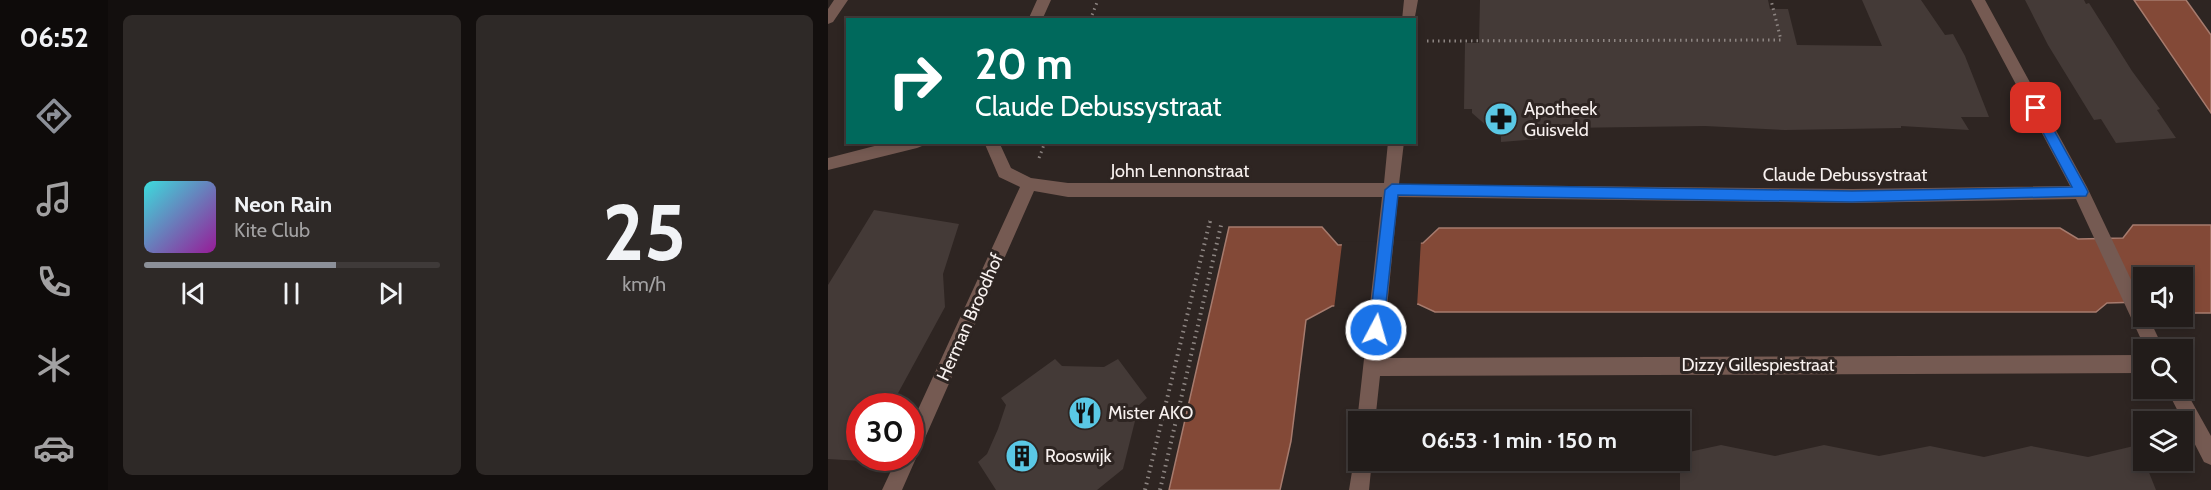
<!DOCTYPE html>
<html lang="en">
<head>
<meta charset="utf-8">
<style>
	body { margin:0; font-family:Cabin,sans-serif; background:#2e2927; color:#f1f3f6; height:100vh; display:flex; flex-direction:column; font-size:22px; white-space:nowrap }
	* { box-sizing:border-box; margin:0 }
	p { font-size:20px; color:#a2a1a2 }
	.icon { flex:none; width:33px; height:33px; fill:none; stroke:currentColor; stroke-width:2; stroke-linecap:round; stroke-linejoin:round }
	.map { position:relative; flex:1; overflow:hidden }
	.side { display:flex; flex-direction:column; gap:15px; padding:15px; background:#130f0e; width:720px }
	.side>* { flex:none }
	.top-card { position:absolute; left:18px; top:18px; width:570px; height:126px; border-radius:0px; box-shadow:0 3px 9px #0003,0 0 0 2px #3f3a39; background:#00695c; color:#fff; overflow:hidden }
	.controls { position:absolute; left:1305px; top:267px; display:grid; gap:12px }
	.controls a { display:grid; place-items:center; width:60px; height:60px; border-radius:0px; background:#221c1a; box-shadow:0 3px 9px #0003,0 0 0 2px #3f3a39; font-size:30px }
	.speed { position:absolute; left:18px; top:393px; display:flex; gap:12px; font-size:30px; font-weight:700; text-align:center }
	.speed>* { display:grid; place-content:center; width:78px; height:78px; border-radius:50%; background:#221c1a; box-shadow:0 3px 9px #0003,0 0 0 2px #3f3a39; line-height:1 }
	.speed .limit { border:9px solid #d22; background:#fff; color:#111 }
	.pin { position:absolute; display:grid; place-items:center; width:51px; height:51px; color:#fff; margin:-26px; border-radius:12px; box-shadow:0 3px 9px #0006 }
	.me { position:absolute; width:66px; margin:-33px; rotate:6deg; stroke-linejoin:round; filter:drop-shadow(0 0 4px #0008) }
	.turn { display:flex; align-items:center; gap:21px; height:126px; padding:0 30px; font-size:27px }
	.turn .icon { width:78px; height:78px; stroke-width:2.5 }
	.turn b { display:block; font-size:42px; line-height:51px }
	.side .tile { flex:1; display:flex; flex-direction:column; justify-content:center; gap:9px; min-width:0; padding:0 21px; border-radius:9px; background:#2e2927 }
	.side .dial { align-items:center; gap:0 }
	.dial b { font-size:78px; line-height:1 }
	.song { display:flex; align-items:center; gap:18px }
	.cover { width:72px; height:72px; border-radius:9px; background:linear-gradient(135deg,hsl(180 70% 55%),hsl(300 70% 35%)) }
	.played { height:6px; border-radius:3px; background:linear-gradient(90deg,#8c9099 65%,#3f3a39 65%) }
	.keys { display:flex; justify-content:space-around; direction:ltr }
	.side .tiles { flex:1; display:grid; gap:15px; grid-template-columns:repeat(2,1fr) }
	.trip { position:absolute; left:520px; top:411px; width:342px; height:60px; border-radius:0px; background:#221c1a; box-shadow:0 3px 9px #0003,0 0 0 2px #3f3a39; font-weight:800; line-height:60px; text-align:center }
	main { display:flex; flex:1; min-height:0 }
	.tab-bar { display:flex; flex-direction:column; width:108px; justify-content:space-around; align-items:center; background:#0e0b0a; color:#a2a1a2 }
	.tab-bar .icon { width:42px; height:42px }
	.tab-bar .active { color:#8c9099 }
	.tab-bar b { font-size:27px; color:#f1f3f6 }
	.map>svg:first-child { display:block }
	.water { fill:#834937; stroke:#a67b6e; stroke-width:1.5 }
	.pier { fill:#2e2522 }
	.building { fill:#443a37 }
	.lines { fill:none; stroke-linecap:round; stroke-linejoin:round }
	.path-far1 { stroke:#8d8582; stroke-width:3; stroke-dasharray:1.5 4; stroke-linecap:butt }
	.path { stroke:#8d8582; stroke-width:4; stroke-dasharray:1.5 4.5; stroke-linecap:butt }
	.minor { fill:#755a52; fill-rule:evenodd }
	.route { fill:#1a73e8; stroke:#114b97; stroke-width:1.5 }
	.labels { text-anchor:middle; stroke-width:6; stroke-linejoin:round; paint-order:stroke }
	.poi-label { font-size:18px; fill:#f8f1ef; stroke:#2e2522; text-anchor:start }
	.street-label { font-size:18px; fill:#f8f1ef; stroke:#2e2522 }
</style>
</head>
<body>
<main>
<nav class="tab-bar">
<b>06:52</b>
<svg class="icon active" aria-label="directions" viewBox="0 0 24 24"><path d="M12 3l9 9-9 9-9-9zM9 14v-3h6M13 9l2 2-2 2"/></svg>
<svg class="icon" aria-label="music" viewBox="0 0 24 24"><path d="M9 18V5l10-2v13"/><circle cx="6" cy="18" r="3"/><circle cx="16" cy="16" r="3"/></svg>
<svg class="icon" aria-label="phone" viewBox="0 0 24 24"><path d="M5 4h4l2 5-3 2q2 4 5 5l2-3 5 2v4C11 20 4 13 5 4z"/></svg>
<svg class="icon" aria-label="climate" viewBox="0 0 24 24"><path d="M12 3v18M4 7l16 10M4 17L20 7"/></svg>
<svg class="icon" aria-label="car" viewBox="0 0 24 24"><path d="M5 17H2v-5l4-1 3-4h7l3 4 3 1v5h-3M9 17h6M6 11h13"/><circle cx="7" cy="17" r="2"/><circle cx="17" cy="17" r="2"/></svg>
</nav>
<section class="side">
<div class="tiles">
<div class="tile">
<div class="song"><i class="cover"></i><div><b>Neon Rain</b><p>Kite Club</p></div></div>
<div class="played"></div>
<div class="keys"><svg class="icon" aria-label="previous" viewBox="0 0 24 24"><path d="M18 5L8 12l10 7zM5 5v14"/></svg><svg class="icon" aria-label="pause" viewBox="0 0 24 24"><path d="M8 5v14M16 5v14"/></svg><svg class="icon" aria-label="next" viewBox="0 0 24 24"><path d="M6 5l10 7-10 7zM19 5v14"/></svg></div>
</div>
<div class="tile dial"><b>25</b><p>km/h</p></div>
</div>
</section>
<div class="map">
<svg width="1383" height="490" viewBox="0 0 1383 490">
	<rect width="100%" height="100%" fill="#2e2522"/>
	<path class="water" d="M1306,0H1358L1383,35V113Z
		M1305,225H1383V313H1355L1354,278H1316L1315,302L1279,303L1268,312H607L590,304L504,306L478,320L463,441L452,490H341L401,227H494L510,245L595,243L611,228H1232L1250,239L1295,238Z"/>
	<path class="pier" d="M593,240L589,307L506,309L514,244L511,242Z"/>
	<path class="building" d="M652,0H940L942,9H960L969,45L1054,46L1034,0H1093L1117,35L1125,34L1137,56L1161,117H1133L1141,130L1073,126V128L957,130L877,126L738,128V132L734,133V137L673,142V132L667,133L644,113V109H636L637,43H651Z
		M1197,0H1256L1258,4L1261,3L1304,71L1332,109L1329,110L1348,138L1288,143L1273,119L1266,120L1220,45Z
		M46,210L131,224L115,274L117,307L63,406H32V458H36L34,461L0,459V285Z
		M227,359L234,366L276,367L290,359L319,398L311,405L295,469L269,490H168L150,462L159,454L170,429L178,405L173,398Z
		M893,445L947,456L996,445L1051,456L1102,446L1156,457L1203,446L1260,457L1310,445L1328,490H852V454Z"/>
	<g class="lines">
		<path class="path-far1" d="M262,20L270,0
			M599,41L953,40L943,0
			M211,158L217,142
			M382,223L383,218"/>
		<path class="path" d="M317,490L382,221
			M332,490L394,221"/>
		<path class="minor" d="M6,0H20L5,22L0,24V9Z
			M209,0H223L214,20H200Z
			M576,0H590L586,22V20H574Z
			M1143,0H1157L1259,187L1316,307V316H1320L1336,350H1318L1248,199L1024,203L570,197L554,358L1316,355V373L552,376L547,422H531V428L529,422L554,197H240L206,191L74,490H54L69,458H82V427L192,187L171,177L156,142H171L183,168L203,178L240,183H556L560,142H576L571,184L1024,189L1242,186Z
			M62,142H96L94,146L89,148L0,170V158Z
			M1354,384L1383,436V465L1376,462L1338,388H1354Z
			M531,452V460H544L541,490H521L527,453Z"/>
	</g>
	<path class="route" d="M1208,103L1212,105L1258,188L1260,192L1258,196L1024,202L570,195L555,330L553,335L548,337L543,335L541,330L557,190L564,184L1024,191L1244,187L1202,108Z"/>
	<defs>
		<g id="pharmacy-disc" transform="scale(1.725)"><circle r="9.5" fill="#5ac8e5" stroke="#2e2522"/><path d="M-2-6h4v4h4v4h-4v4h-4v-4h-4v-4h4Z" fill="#111"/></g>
		<g id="restaurant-disc" transform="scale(1.725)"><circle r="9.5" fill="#5ac8e5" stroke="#2e2522"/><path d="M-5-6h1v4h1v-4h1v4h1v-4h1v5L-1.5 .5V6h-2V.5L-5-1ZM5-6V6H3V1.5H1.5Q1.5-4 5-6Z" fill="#111"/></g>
		<g id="building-disc" transform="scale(1.725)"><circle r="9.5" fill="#5ac8e5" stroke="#2e2522"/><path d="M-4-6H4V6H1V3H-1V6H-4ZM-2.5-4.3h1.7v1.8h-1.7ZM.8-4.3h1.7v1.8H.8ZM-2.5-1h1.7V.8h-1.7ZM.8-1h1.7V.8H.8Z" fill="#111"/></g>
	</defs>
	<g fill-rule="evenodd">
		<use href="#pharmacy-disc" x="673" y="119"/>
		<use href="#restaurant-disc" x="257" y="413"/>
		<use href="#building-disc" x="194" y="456"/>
	</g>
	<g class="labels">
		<g class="poi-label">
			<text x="696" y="115">Apotheek<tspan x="696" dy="21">Guisveld</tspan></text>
			<text x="280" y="419">Mister AKO</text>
			<text x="217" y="462">Rooswijk</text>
		</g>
		<g class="street-label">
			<text x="352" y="177">John Lennonstraat</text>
			<text x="1017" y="181">Claude Debussystraat</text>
			<text transform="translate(142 317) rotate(-66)" y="6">Herman Broodhof</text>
			<text x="930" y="371">Dizzy Gillespiestraat</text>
		</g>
	</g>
</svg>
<div class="controls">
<a><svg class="icon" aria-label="sound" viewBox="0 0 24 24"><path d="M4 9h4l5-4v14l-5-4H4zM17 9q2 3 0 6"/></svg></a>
<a><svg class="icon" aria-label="search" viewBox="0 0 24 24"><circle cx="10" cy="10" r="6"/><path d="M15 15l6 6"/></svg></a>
<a><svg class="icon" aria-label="layers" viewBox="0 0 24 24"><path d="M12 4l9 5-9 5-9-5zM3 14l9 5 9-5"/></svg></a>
</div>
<div class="speed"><div class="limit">30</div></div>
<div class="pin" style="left:1208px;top:108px;background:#d93025"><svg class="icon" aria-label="arrive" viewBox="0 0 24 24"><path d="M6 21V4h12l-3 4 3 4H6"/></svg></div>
<svg class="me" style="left:548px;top:330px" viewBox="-20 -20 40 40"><circle r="17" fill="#1a73e8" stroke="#fff" stroke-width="3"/><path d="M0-11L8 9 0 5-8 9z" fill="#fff"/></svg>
<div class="trip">06:53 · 1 min · 150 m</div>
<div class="top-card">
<div class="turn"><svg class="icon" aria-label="right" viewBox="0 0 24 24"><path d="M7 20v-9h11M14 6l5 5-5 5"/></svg><div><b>20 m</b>Claude Debussystraat</div></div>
</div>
</div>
</main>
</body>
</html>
